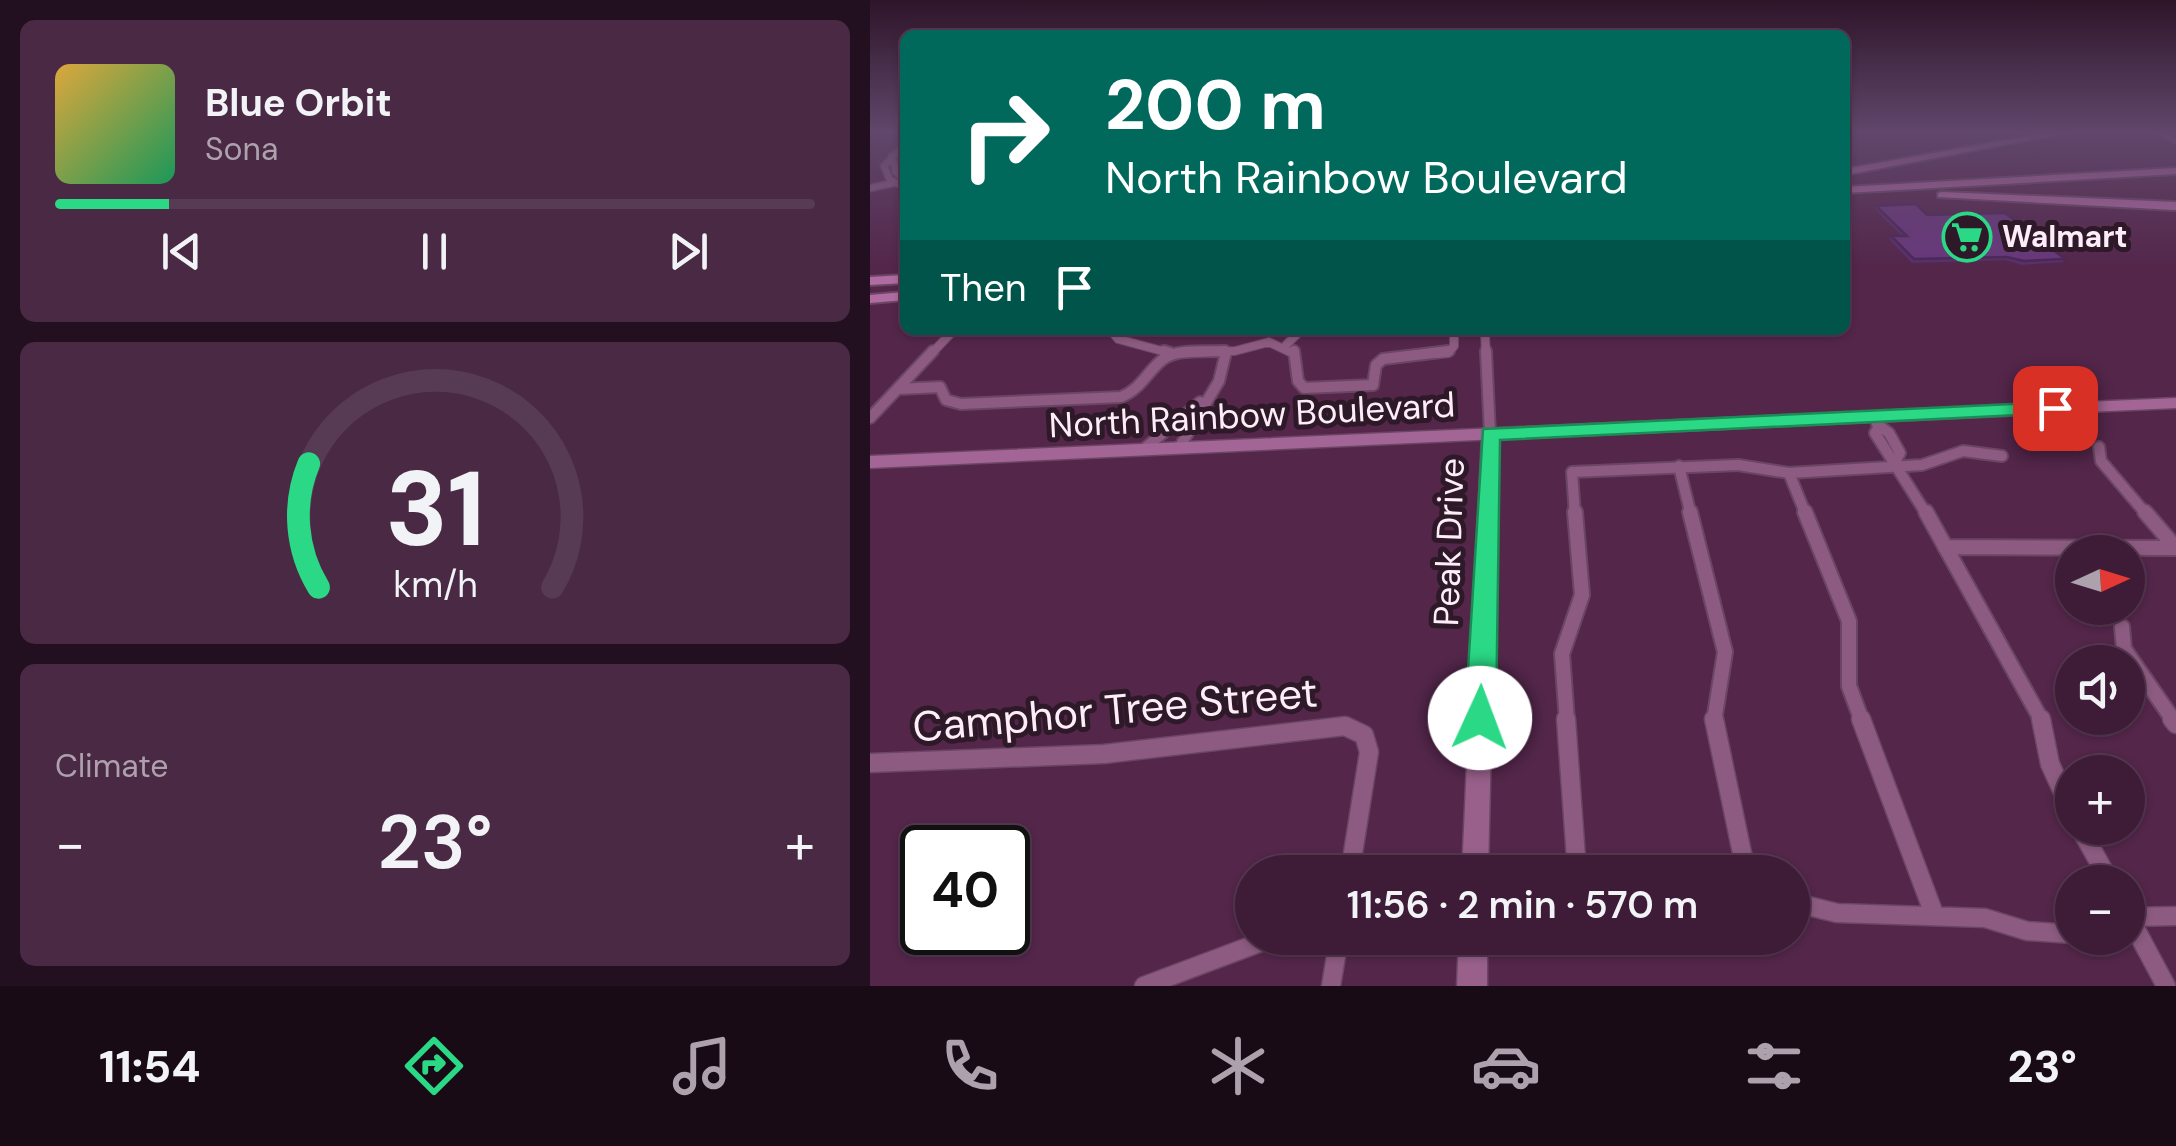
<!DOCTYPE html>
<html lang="en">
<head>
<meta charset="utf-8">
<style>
	body { margin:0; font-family:"DM Sans",sans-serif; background:#492943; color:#f1f3f6; height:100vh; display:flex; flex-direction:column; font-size:38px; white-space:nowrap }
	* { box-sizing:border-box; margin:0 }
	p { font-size:32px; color:#ada1ae }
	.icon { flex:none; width:55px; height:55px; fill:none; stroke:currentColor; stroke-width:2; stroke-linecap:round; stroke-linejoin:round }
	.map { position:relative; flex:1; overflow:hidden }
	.drawer { display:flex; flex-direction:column; gap:20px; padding:20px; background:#220f1f; width:870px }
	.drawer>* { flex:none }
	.guide { position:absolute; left:30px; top:30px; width:950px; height:305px; border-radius:15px; box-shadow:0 2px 8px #0004,0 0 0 2px #573a53; background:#00695c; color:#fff; overflow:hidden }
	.needle { width:65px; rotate:86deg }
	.tools { position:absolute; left:1185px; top:535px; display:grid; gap:20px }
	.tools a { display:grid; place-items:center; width:90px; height:90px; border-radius:50%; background:#3e1c38; box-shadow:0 2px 8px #0004,0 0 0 2px #573a53; font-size:50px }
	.speed { position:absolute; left:30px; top:825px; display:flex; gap:20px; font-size:50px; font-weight:700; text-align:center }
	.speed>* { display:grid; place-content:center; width:130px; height:130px; border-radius:50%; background:#3e1c38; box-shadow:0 2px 8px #0004,0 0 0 2px #573a53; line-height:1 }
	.speed .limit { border:5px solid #111; border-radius:15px; background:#fff; color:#111 }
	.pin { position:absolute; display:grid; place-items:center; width:85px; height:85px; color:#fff; margin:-42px; border-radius:20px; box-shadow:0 5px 15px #0006 }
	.me { position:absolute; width:110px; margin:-55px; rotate:2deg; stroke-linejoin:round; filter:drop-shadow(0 0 8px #0008) }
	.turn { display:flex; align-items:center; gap:35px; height:210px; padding:0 40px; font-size:45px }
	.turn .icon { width:130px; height:130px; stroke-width:2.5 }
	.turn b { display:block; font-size:70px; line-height:85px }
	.then { display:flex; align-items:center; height:95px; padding:0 40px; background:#0003; gap:20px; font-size:38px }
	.big { font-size:75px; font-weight:600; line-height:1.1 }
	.drawer .card { flex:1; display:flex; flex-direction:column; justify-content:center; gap:15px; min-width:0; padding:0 35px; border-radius:15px; background:#492943 }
	.drawer .dial { align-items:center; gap:0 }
	.dial svg { height:260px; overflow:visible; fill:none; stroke:#573a53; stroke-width:7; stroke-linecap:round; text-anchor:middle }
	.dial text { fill:#f1f3f6; stroke:none }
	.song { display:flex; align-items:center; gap:30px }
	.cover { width:120px; height:120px; border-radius:15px; background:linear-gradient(135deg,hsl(40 70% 55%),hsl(150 70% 35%)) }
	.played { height:10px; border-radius:5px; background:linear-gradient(90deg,#2ad885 15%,#573a53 15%) }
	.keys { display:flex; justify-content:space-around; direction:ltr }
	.heat { display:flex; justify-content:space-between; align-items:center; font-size:55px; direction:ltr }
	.trip { position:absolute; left:365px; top:855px; width:575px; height:100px; border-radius:50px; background:#3e1c38; box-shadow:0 2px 8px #0004,0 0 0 2px #573a53; font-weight:600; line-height:100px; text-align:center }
	.tabs { display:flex; height:160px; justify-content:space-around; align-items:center; background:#190b16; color:#ada1ae }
	.tabs .icon { width:70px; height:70px }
	.tabs .current { color:#2ad885 }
	.tabs b { font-size:45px; color:#f1f3f6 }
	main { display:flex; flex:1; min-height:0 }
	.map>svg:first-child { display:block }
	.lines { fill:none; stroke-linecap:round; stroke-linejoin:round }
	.street-far4-casing { stroke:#6b4664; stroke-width:9 }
	.street-far3-casing { stroke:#6b4664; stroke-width:10 }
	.street-far2-casing { stroke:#6b4664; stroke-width:14 }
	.street-far1-casing { stroke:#6b4664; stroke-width:18 }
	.street-casing { stroke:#6b4664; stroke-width:21 }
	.secondary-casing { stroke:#6b4664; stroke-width:3 }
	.primary-casing { stroke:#6b4664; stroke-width:3 }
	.highway-casing { stroke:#6b4664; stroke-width:4 }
	.street-far4 { stroke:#8d5b81; stroke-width:6 }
	.street-far3 { stroke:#8d5b81; stroke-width:8 }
	.street-far2 { stroke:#8d5b81; stroke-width:10 }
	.street-far1 { stroke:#8d5b81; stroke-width:14 }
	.street { stroke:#8d5b81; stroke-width:18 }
	.secondary { fill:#98608b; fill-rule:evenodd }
	.primary { fill:#a36595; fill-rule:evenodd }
	.highway { fill:#b26ba2; fill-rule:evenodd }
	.wall { fill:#592f6a }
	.building { fill:#68377b; stroke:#492656; stroke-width:2.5 }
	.route { fill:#2ad885; stroke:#1b8c56; stroke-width:2.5 }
	.labels { text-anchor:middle; stroke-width:10; stroke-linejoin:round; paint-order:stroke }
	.far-poi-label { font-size:30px; font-weight:bold; fill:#feedf9; stroke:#2d1928; text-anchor:start }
	.street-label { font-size:35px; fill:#feedf9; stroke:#2d1928 }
	.near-street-label { font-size:42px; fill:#feedf9; stroke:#2d1928 }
</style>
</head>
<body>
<main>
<section class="drawer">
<div class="card">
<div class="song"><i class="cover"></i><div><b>Blue Orbit</b><p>Sona</p></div></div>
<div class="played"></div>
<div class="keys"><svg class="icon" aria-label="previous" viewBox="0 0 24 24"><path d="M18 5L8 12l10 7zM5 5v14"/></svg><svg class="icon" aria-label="pause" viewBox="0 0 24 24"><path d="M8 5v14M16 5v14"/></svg><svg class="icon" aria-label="next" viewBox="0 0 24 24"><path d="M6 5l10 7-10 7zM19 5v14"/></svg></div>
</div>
<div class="card dial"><svg viewBox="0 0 100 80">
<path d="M14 69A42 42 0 1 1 86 69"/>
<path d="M14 69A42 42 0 0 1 11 31" stroke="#2ad885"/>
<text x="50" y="56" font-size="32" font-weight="700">31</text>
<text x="50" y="72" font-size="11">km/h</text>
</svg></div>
<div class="card"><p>Climate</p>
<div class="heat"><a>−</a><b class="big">23°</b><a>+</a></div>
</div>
</section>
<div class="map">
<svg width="1306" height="986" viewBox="0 0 1306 986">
	<rect width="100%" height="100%" fill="#53264a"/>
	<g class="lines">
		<g class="street-far4-casing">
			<path id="street-far4" d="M35,145L14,166L20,180L35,187
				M22,156L26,172L35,180
				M0,188L23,183"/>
		</g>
		<g class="street-far3-casing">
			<path id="street-far3" d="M241,330L248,339L303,354
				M615,335L616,354
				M416,345L431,330
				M61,354L84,330
				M303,354L365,351L399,342L424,354
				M567,354L578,353L584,346V330"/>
		</g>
		<g class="street-far2-casing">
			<path id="street-far2" d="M294,351L303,354
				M424,351L428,381L434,388L503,385L506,365L513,359L579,351
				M616,351L620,434
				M28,389L70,387L76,400L91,404L251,397C271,389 276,373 292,360C307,348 336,352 355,351
				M0,418L63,351
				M1007,424L1019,433L1030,453L1026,460
				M1009,427L1005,433L1057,515
				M1229,447L1231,461L1277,515
				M309,448L349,381L356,352
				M274,449L330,402
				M809,466L821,515
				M919,473L936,515
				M705,515L702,472L868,465L919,473L1052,465L1093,451L1132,456"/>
		</g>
		<g class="street-far1-casing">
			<path id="street-far1" d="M820,512L855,652L844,721
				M935,512L979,621V686L992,721
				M1056,512L1172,721
				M1275,512L1306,548
				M1075,547L1306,548
				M1252,627L1254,649L1304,721
				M697,721L692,654L712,595L705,512"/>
		</g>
		<g class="street-casing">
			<path id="street" d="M696,719L707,872
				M844,719L876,872
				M991,719L1064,914
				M1171,719L1180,764L1202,812
				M1302,719L1306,724
				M0,763L234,754L475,726L494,735L499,752L480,872
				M1210,828L1240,882
				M922,902L967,913L1115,918L1157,931L1202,934
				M1258,915L1296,986
				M1258,917L1306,916
				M274,986L402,938
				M461,986L469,938"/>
		</g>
		<g class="secondary-casing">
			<path id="secondary" d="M620,429L628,434L618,872H592L612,434Z
				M589,938H617V986H587Z"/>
		</g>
		<g class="primary-casing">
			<path id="primary" d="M1281,131H1292L1306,138V144Z
				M1306,398V408L0,468V456Z"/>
		</g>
		<g class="highway-casing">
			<path id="highway" d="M1185,131H1207L975,175V169Z
				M1306,168V174L975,193V187Z
				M1072,192L1306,202V210L1068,197V193Z
				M35,275V283L0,285V277Z
				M35,292V300L0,303V295Z"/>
		</g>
		<use href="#street-far4" class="street-far4"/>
		<use href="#street-far3" class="street-far3"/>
		<use href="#street-far2" class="street-far2"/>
		<use href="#street-far1" class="street-far1"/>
		<use href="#street" class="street"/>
		<use href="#secondary" class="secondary"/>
		<use href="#primary" class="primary"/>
		<use href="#highway" class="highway"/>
	</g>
	<path class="wall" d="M1006,206L1057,215L1195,259L1193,262L1152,265L1135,260L1042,263L1020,240L1021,236H1032L1005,209Z"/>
	<path class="building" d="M1046,204L1057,215L1135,213L1195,259L1154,261L1137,257L1044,259L1021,236H1037L1006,206Z"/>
	<linearGradient id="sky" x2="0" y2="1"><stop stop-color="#2e1529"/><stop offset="0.49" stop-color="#60476b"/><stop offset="1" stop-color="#60476b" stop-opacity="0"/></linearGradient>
	<rect width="1306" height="269" fill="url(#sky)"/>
	<path class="route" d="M1185,402L1192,404V413L630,440L626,718L621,728L610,732L600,728L595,718L613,429Z"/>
	<defs>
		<g id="supermarket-ring" transform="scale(2.5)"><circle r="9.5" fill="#2d1928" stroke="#2ad885" stroke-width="1.5"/><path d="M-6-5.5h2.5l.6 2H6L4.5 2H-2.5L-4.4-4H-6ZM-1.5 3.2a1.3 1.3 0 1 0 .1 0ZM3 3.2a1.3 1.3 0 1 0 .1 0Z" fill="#2ad885"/></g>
	</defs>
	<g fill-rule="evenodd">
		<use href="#supermarket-ring" x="1097" y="237"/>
	</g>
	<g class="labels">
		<g class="far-poi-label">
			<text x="1132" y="247">Walmart</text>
		</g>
		<g class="street-label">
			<text transform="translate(382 415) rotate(-3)" y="12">North Rainbow Boulevard</text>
			<text transform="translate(579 542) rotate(-88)" y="12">Peak Drive</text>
		</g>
		<g class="near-street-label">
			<text transform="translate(245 709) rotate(-5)" y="15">Camphor Tree Street</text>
		</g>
	</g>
</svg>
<div class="tools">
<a><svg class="needle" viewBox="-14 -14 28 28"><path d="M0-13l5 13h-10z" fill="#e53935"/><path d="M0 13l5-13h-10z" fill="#ada1ae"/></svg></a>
<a><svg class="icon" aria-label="sound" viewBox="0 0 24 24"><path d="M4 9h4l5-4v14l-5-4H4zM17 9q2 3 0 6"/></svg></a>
<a>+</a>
<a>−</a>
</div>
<div class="speed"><div class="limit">40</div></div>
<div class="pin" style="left:1185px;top:408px;background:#d93025"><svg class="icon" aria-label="arrive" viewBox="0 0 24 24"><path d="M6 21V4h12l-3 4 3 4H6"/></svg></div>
<svg class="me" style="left:610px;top:718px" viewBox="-20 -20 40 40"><circle r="19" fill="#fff"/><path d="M0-13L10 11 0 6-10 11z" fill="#2ad885"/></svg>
<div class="trip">11:56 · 2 min · 570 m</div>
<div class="guide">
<div class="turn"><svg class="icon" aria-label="right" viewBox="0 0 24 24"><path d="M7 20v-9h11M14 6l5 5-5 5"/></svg><div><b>200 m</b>North Rainbow Boulevard</div></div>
<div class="then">Then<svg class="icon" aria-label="arrive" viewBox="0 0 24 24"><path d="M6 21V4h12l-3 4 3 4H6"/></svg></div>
</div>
</div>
</main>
<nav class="tabs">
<b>11:54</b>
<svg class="icon current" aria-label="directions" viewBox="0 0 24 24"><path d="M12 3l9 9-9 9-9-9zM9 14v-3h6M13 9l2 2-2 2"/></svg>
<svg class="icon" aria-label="music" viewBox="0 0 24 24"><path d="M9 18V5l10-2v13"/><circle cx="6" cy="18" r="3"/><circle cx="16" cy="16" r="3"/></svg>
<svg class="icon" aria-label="phone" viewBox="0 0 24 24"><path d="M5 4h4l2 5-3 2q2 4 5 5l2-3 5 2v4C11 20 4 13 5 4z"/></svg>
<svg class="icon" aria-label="climate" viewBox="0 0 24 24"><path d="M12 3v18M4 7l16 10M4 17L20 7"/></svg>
<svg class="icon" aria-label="car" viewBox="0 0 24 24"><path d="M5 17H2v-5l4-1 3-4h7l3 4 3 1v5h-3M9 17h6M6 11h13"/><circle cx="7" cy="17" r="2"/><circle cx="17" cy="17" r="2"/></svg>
<svg class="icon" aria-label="filters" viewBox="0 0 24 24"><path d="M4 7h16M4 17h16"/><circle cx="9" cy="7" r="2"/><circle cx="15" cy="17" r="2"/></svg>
<b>23°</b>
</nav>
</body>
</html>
